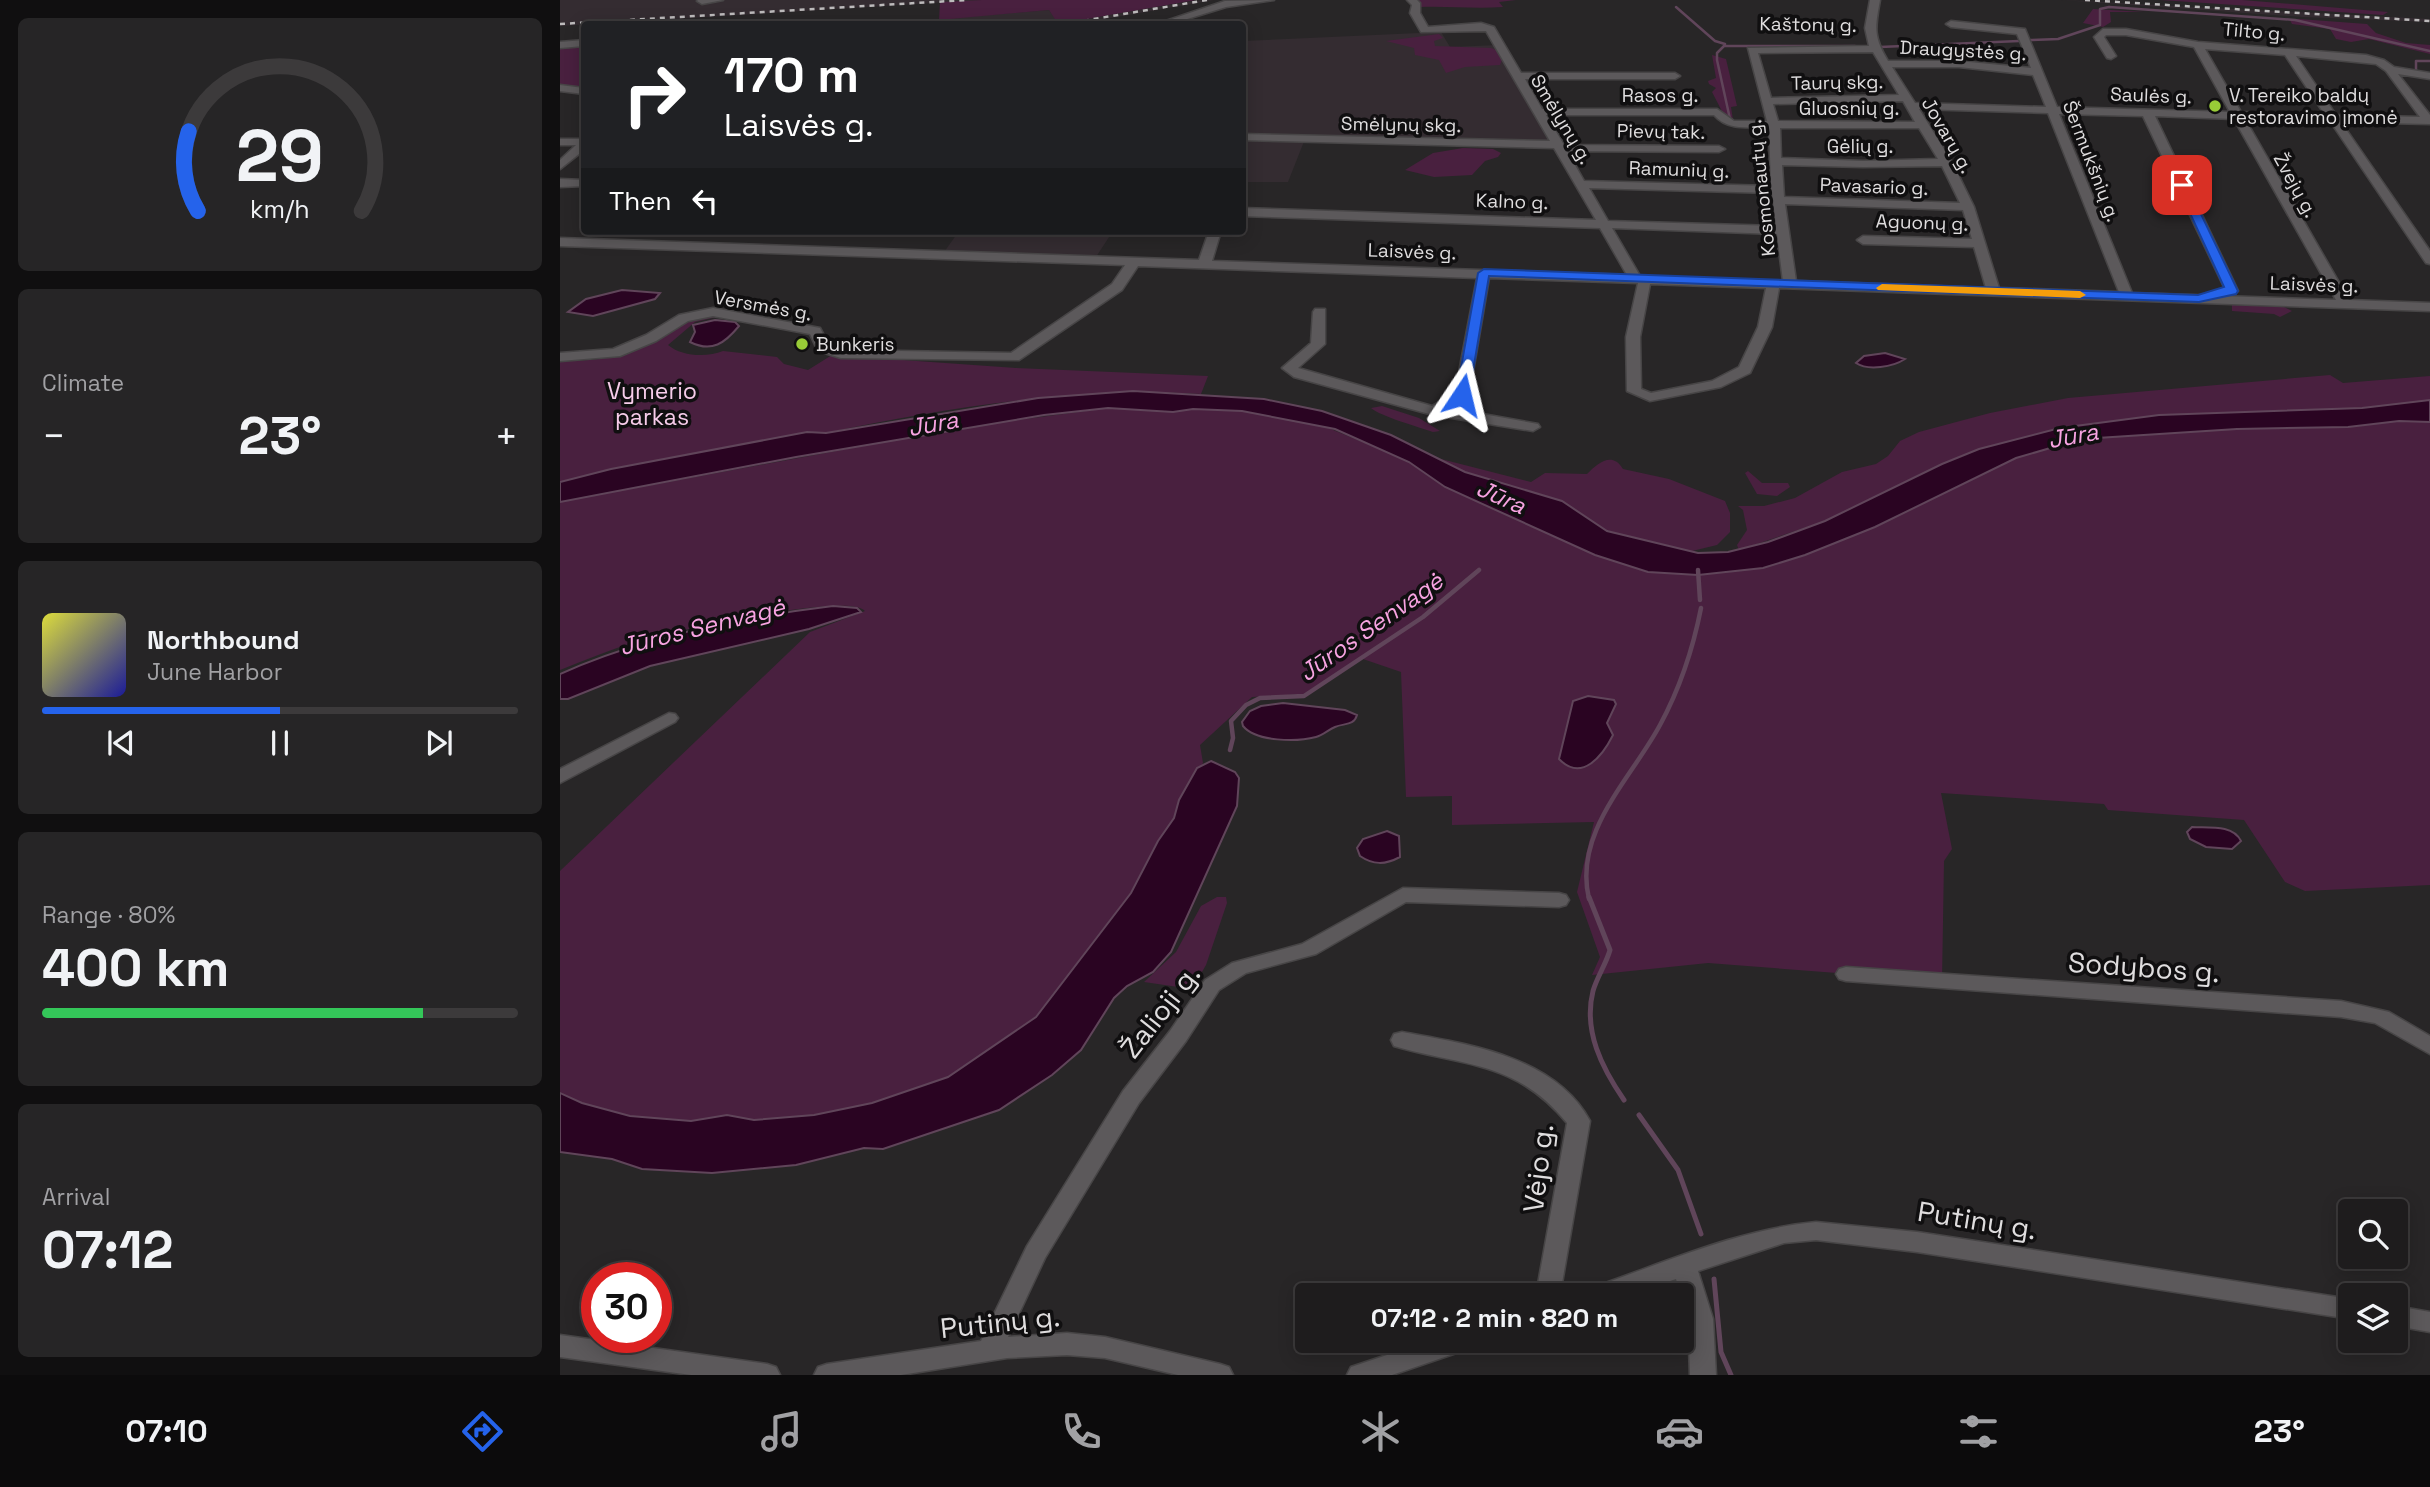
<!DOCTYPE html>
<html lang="en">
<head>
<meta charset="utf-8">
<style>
	body { margin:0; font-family:"Space Grotesk",sans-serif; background:#262526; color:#f1f3f6; height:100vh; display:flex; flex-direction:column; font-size:26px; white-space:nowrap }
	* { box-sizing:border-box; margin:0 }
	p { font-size:23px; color:#a1a1a4 }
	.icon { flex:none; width:38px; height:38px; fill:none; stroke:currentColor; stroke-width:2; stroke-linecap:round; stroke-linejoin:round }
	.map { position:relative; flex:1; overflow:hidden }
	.side { display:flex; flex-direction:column; gap:18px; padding:18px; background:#100f10; width:560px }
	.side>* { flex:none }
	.hud { position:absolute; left:21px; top:21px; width:665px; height:214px; border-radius:7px; box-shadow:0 4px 18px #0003,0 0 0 2px #3c3a3b; background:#202124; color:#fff; overflow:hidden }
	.tools { position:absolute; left:1778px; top:1199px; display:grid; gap:14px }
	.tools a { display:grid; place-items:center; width:70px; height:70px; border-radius:7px; background:#1e1c1d; box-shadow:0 4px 18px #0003,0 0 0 2px #3c3a3b; font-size:35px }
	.speed { position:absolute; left:21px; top:1262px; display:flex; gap:14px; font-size:35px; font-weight:700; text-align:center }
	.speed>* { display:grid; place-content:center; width:91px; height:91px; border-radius:50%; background:#1e1c1d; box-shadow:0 4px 18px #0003,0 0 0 2px #3c3a3b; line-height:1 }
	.speed .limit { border:10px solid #d22; background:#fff; color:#111 }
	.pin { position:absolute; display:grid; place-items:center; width:60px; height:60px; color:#fff; margin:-30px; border-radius:14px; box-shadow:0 4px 10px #0006 }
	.me { position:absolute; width:77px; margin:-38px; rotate:10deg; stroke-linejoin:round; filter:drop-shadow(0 0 5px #0008) }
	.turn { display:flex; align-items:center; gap:24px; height:147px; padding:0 28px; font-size:32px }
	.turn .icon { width:91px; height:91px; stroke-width:2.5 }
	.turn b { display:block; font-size:49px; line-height:60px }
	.then { display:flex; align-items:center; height:66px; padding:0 28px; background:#0003; gap:14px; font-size:26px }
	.big { font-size:52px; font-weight:700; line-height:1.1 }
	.side .card { flex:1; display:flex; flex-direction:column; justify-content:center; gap:10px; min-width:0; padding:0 24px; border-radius:10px; background:#262526 }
	.side .dial { align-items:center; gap:0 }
	.dial svg { height:182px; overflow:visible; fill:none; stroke:#3c3a3b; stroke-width:7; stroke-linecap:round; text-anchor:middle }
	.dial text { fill:#f1f3f6; stroke:none }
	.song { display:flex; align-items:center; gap:21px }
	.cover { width:84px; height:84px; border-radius:10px; background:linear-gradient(135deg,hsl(60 70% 55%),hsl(240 70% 35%)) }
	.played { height:7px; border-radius:4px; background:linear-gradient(90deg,#2563eb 50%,#3c3a3b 50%) }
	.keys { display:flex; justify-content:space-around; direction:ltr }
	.heat { display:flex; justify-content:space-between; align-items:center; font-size:38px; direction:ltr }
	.charge { height:10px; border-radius:5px; background:linear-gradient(90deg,#34c759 80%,#3c3a3b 0) }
	.trip { position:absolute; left:735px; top:1283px; width:399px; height:70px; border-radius:7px; background:#1e1c1d; box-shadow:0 4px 18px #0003,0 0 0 2px #3c3a3b; font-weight:700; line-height:70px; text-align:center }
	.tab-bar { display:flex; height:112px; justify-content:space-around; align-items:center; background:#0c0b0c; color:#a1a1a4 }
	.tab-bar .icon { width:49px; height:49px }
	.tab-bar .on { color:#2563eb }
	.tab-bar b { font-size:32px; color:#f1f3f6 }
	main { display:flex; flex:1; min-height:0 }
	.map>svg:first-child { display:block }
	.built { fill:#342c31 }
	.green { fill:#49203f }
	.water { fill:#2a0422; stroke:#60455a; stroke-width:2 }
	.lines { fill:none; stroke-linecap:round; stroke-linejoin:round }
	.stream-far2 { stroke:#60455a; stroke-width:2.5 }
	.stream-far1 { stroke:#60455a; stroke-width:4.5 }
	.stream { stroke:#60455a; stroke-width:5 }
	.minor-casing { stroke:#474546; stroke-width:3 }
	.minor { fill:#5c595b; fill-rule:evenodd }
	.rail { stroke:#bdbbbc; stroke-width:2.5; stroke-dasharray:5 5; stroke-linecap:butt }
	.route { fill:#2563eb; stroke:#184099; stroke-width:2 }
	.slow { fill:#f59e0b }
	.poi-dot { fill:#98cb37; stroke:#100f10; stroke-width:2.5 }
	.labels { text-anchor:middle; stroke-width:7; stroke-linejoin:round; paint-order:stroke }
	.far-street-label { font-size:19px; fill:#dfddde; stroke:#100f10 }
	.far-poi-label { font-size:19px; fill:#dfddde; stroke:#100f10; text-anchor:start }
	.park-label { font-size:23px; fill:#f7ccea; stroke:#100f10 }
	.water-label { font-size:24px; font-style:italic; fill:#f7a3e1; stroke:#100f10 }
	.near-street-label { font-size:28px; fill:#dfddde; stroke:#100f10 }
</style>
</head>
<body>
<main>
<section class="side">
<div class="card dial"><svg viewBox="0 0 100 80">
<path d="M14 69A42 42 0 1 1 86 69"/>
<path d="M14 69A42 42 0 0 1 10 34" stroke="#2563eb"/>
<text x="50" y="56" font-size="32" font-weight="700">29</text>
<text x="50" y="72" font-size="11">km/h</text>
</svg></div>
<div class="card"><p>Climate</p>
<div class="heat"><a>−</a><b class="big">23°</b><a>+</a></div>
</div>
<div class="card">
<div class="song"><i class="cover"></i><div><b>Northbound</b><p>June Harbor</p></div></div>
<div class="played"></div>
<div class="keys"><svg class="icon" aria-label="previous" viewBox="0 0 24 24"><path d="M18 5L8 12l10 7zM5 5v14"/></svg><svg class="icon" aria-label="pause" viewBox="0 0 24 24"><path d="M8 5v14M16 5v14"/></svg><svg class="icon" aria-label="next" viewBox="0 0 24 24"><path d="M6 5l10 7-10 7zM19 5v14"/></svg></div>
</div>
<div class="card"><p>Range · 80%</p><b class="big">400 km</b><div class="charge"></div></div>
<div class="card"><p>Arrival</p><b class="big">07:12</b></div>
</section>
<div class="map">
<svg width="1870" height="1375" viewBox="0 0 1870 1375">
	<rect width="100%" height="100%" fill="#282627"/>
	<path class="built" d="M0,0H422L0,26Z
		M654,0L517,24H316L489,10L499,24L633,1Z
		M1501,0L1870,19V22L1743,17Z
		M881,32L890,47L939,45L999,145L745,139L728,182H683L682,41Z
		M399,231H553L534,260L382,255Z"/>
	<path class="green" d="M422,0H636L498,24L489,10L379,20L380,2Z
		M854,0H956L939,2L943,7C914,9 889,6 860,7Z
		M1600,0H1682L1828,12L1823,15Z
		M1533,9L1584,12H1550L1551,22L1543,27L1523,23Z
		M1739,19L1807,24L1816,33L1846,43L1870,45V54L1809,39L1791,42L1776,39L1770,29L1732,24L1730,20Z
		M879,34L883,38L874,41L875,46L931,48L937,50L942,60L940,65L905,67L886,73L879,60L855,55L854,48L826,41Z
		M24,44V90L0,86V46Z
		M1152,55L1166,59L1177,106L1171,107L1173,120L1166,119L1152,92L1156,88L1149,84L1148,81L1156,78Z
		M903,148L933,149L941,153L938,157L925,161L912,175L874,177L845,170L873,153Z
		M1672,305L1724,307L1732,311L1720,317L1714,314L1672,311Z
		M153,314L157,317L135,322L108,345C121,356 146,358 163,351L217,357L224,364L248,370L272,355L456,368L648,376L641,394C515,387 389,407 266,433L247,432L51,469L0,482V361C29,361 58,359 85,346C108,334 126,319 153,314Z
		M1770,375L1783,383L1870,376V400L1802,408L1599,415L1500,428L1419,449L1382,464L1265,521L1179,550L1177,545L1187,530L1183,510L1178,506H1204L1235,498L1282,472L1316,464L1328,456L1340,441L1359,432L1430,413L1508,398Z
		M822,406L859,418L880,431L873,432C859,427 822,417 811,408Z
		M548,408L613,412L633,409L682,411L761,425L849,461L885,487L1035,555L1088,572L1138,575L1203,568L1245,555L1315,527L1456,458L1504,444L1537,438L1677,429L1788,427L1839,421L1870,422V885L1745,891L1725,882L1684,820L1548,810L1544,804L1381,793L1392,849L1384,861L1382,981L1148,963L1032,975L1040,957L1017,892L1034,822L892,825V796L846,797L841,672L800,658L744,694L692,697L640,745L643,763L619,800L614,818L598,841L571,893L476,1017L388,1077L312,1103L254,1115L194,1120L167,1115L131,1121L70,1116L22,1103L0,1093V871L250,632L305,611C289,591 106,633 75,642C50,650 25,660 0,670V502L406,427Z
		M881,459L971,482L985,473L1027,474C1038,463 1052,451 1063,469L1109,479L1165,501L1170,513V532L1157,545L1128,552L1116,550L1046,530L1002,501L905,472Z
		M1188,471L1202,483H1228L1230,487L1217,496L1197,494L1185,473Z
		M657,897H666L667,903L646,965L632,989L584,982L616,952L641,906Z"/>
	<path class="water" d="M62,290L100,293L95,299L33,316L8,312L26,299Z
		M155,320L175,322L179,326C165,343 152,353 130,342L135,332L133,325Z
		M1325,353L1345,359C1333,367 1308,371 1296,363L1304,356Z
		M573,391L704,399L762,411L831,435L905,472L1002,501L1047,531L1138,553L1168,552L1208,542L1265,521L1382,464L1419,449L1500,428L1599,415L1802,408L1870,400V422L1839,421L1788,427L1677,429L1537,438L1504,444L1456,458L1315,527L1245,555L1203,568L1138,575L1088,572L1035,555L885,487L849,462L775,429L682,411L633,409L613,412L548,408L484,415L236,457L0,502V482L51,469L247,432L266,433L478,398Z
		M273,606L297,608L301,612L249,629L90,666L8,699H0V674C84,636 182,617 273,606Z
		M1028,696L1054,700L1056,704L1047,723L1053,735C1043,755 1022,783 999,759L1013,701Z
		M723,703L785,710L797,715C794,726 784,723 775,727C768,730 763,735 756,737C737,742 696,742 683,726L682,722L690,711L701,706Z
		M651,761L675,772L679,778L677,806L611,952L593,972L567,986L554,998L521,1050L492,1075L439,1110L323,1149L304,1148L236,1165L152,1173L82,1169L52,1159L0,1152V1093L22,1103L70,1116L131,1121L167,1115L194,1120L254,1115L312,1103L388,1077L476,1017L571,893L598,841L614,818L619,800L637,768Z
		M1632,827C1648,828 1673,824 1681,841L1672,849L1646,847L1630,839L1627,832Z
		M827,831L839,836L840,857C825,865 813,865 800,856L797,848L803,839Z"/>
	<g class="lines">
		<path class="stream-far2" d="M1116,7L1155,41L1165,44
			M1471,40L1498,39L1540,25V9L1549,7L1735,20L1870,51
			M1320,47L1459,41
			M1856,73V61H1870
			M1170,119L1157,60V53L1164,46H1295"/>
		<path class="stream-far1" d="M1138,570L1140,600
			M670,750L673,738L671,721L686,705L700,698L744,696L863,617L919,570
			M1029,899C1013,832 1071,779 1100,725C1120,688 1133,649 1141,608"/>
		<path class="stream" d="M1029,897L1050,950C1046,964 1037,977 1033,991C1023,1031 1042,1068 1064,1100
			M1079,1115L1118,1170L1141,1234
			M1154,1279L1161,1352L1171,1375"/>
		<g class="minor-casing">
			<path id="minor" d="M163,0L142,4L137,1L138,0Z
				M714,0L666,7L611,24H597L665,1Z
				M847,0H857L860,3V13L868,27L921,23L934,27L961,73H1115L1120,76L1115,79H965L982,109H1157L1174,121H1207L1188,48L1309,46L1305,28L1310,0H1320C1315,28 1313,36 1328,61H1399L1471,68L1457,34L1391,27L1386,24L1391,21L1465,29L1497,107L1670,112L1634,47L1566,35H1546L1544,37L1556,56L1551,59L1547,58L1534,37L1543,29H1566L1638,42L1806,55L1824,60L1834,67L1870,73V79L1838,74L1870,115V124L1781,122L1870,251V264L1866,263L1770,121L1685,119L1789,300L1870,303V311L1219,288L1212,327L1190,373L1161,387L1090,401L1067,391L1066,337L1078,283L929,278L909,395L889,408L978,424L980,427L973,431L873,415L734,377L722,368L751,343L753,312L755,309H765V344L738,368L872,406L895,393L917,278L578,266L562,290L459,360L281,358L258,351L250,334L153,316L128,321L96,341L60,356L0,361V353L53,349L86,335L119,315L153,308L260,328L269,345L282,350L451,353L552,284L565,265L0,246V238L639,260L649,231H661L652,261L1067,275L1040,228L682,216V208L1036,220L994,148L682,140V134L990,141L926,31L861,32L850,13L852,5ZM1645,49L1725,55L1765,115L1681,112ZM1313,52L1339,95L1211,98L1198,53ZM1736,56L1816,64L1826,71L1860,117L1776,115ZM1332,67H1399L1473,75L1486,107L1355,103ZM1343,101L1355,122L1218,121L1213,104ZM1359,109L1488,113L1559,292L1439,288L1414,207L1392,162ZM1499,114L1583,116L1666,291L1672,295L1678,291L1595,116L1674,119L1776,300L1572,293ZM986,115H1154C1168,131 1188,127 1209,127L1211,186L1024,181L1007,151L1159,152L1165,149L1159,146L1004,145ZM1220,128H1359L1378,159L1303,161L1221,158ZM1222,165L1303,167L1382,166L1400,203L1224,197ZM1029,188L1212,193L1216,226L1048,221ZM1225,204L1403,210L1412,239L1303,236L1297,240L1303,244L1414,247L1426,288L1236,281ZM1052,228L1217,234L1223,281L1080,276ZM1090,284L1206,288L1198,327L1179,367L1152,381L1091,393L1081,389L1080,337Z
				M24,40V46L0,48V42Z
				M0,85L24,88V94L0,91Z
				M0,139H24V150L0,169V160L16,145H0Z
				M0,179L24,180V186L0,187Z
				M109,713L115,714L118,718L115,722L0,783V769Z
				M843,888L999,893L1006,895L1009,900L1006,905L999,907L846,902L756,954L686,973L659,990L626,1041L579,1103L485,1258L448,1337L507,1333L545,1337L660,1364L669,1367L673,1375H618L545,1358L507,1355L447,1358L341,1375H254L258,1367L267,1364L421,1341L467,1246L563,1091L610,1031L645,980L672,963L742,944Z
				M1286,967L1781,1001L1829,1012L1870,1036V1054L1815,1023L1781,1017L1286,981L1279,979L1276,974L1279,969Z
				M842,1032C907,1044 995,1056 1030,1121L1000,1295H976L1007,1123C955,1060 905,1067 834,1046L831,1040L834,1034Z
				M1256,1222L1357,1232L1790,1299V1319L1357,1252L1256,1240L1224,1243L1138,1271L1153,1319L1156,1375H1130L1128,1319L1116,1279L1069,1295H1028L1031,1288C1104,1263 1179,1229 1256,1222Z
				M1836,1306L1870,1312V1332L1836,1326Z
				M0,1335L207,1364L216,1367L220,1375H131L0,1357Z
				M872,1340H917L914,1347L832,1375H787L791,1367Z"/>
		</g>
		<use href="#minor" class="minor"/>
		<path class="rail" d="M1525,0L1870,21
			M0,24L407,0
			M504,24L647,0"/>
	</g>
	<path class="route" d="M1622,182L1627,185L1678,291L1676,294L1639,302L929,276L909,395L902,399L896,395L918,273L924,269L1638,295L1664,287L1617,185Z"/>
	<path class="slow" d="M1322,284L1520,291L1526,295L1520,298L1318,290L1316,288Z"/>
	<g class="poi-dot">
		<circle cx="1655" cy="106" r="7"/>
		<circle cx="242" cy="344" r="7"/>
	</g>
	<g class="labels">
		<g class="far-street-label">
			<text transform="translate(1248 24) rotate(1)" y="7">Kaštonų g.</text>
			<text transform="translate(1694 31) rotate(5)" y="7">Tilto g.</text>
			<text transform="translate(1403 50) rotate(3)" y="7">Draugystės g.</text>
			<text transform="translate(1277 82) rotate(-1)" y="7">Taurų skg.</text>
			<text x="1100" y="102">Rasos g.</text>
			<text transform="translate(1591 95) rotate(2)" y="7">Saulės g.</text>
			<text x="1289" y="115">Gluosnių g.</text>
			<text transform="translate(1002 119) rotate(59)" y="7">Smėlynų g.</text>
			<text transform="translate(841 124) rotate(1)" y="7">Smėlynų skg.</text>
			<text transform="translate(1101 131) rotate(1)" y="7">Pievų tak.</text>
			<text transform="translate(1388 135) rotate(60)" y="7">Jovarų g.</text>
			<text x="1300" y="153">Gėlių g.</text>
			<text transform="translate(1532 161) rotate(69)" y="7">Šermukšnių g.</text>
			<text transform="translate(1119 169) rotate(2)" y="7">Ramunių g.</text>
			<text transform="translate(1736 185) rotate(61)" y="7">Žvejų g.</text>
			<text transform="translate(1314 186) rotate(2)" y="7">Pavasario g.</text>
			<text transform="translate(1201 188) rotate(-96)" y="7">Kosmonautų g.</text>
			<text transform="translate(952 201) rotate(2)" y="7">Kalno g.</text>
			<text transform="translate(1362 222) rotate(2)" y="7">Aguonų g.</text>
			<text transform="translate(852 251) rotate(2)" y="7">Laisvės g.</text>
			<text transform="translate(1754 284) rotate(2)" y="7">Laisvės g.</text>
			<text transform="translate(203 305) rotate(10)" y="7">Versmės g.</text>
		</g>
		<g class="far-poi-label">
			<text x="1669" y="102">V. Tereiko baldų<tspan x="1669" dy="22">restoravimo įmonė</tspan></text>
			<text x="256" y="351">Bunkeris</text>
		</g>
		<g class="park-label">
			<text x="92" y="399">Vymerio<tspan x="92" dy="26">parkas</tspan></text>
		</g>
		<g class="water-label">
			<text transform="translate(373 424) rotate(-10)" y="8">Jūra</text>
			<text transform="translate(1513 436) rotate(-10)" y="8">Jūra</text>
			<text transform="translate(941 497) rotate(24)" y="8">Jūra</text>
			<text transform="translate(142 627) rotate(-14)" y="8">Jūros Senvagė</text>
			<text transform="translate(811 627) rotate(-35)" y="8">Jūros Senvagė</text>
		</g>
		<g class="near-street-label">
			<text transform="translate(1584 967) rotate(4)" y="10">Sodybos g.</text>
			<text transform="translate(600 1011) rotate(-52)" y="10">Žalioji g.</text>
			<text transform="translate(978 1168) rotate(-83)" y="10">Vėjo g.</text>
			<text transform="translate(1417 1220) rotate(9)" y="10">Putinų g.</text>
			<text transform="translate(440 1322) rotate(-6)" y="10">Putinų g.</text>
		</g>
	</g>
</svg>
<div class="tools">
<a><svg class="icon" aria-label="search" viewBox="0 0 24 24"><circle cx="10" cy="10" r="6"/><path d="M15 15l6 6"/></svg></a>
<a><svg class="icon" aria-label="layers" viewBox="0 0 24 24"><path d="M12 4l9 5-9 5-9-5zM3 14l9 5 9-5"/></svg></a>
</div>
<div class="speed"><div class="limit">30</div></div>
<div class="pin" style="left:1622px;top:185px;background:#d93025"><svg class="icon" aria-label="arrive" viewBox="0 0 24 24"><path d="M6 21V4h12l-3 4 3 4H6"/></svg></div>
<svg class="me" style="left:902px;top:395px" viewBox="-20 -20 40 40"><path d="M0-17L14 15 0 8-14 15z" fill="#2563eb" stroke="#fff" stroke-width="4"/></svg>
<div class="trip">07:12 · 2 min · 820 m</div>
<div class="hud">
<div class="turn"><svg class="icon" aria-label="right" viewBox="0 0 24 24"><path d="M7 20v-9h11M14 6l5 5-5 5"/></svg><div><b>170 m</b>Laisvės g.</div></div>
<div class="then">Then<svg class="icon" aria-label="left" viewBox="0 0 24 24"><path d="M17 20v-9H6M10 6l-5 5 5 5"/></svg></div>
</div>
</div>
</main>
<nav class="tab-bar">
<b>07:10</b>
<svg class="icon on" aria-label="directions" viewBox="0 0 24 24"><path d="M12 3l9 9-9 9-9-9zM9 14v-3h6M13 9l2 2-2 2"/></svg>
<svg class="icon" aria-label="music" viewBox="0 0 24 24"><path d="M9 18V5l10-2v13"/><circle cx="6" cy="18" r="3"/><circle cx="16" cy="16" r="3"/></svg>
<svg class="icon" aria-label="phone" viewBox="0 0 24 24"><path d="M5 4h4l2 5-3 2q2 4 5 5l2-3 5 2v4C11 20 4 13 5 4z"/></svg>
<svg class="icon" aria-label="climate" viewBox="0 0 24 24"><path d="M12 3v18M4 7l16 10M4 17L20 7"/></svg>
<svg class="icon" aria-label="car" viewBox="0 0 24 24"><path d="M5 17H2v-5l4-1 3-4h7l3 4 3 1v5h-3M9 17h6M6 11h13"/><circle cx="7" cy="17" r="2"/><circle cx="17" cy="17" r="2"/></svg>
<svg class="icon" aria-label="filters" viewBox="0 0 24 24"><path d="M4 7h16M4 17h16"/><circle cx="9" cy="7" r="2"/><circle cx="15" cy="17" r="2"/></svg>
<b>23°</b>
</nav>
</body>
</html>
